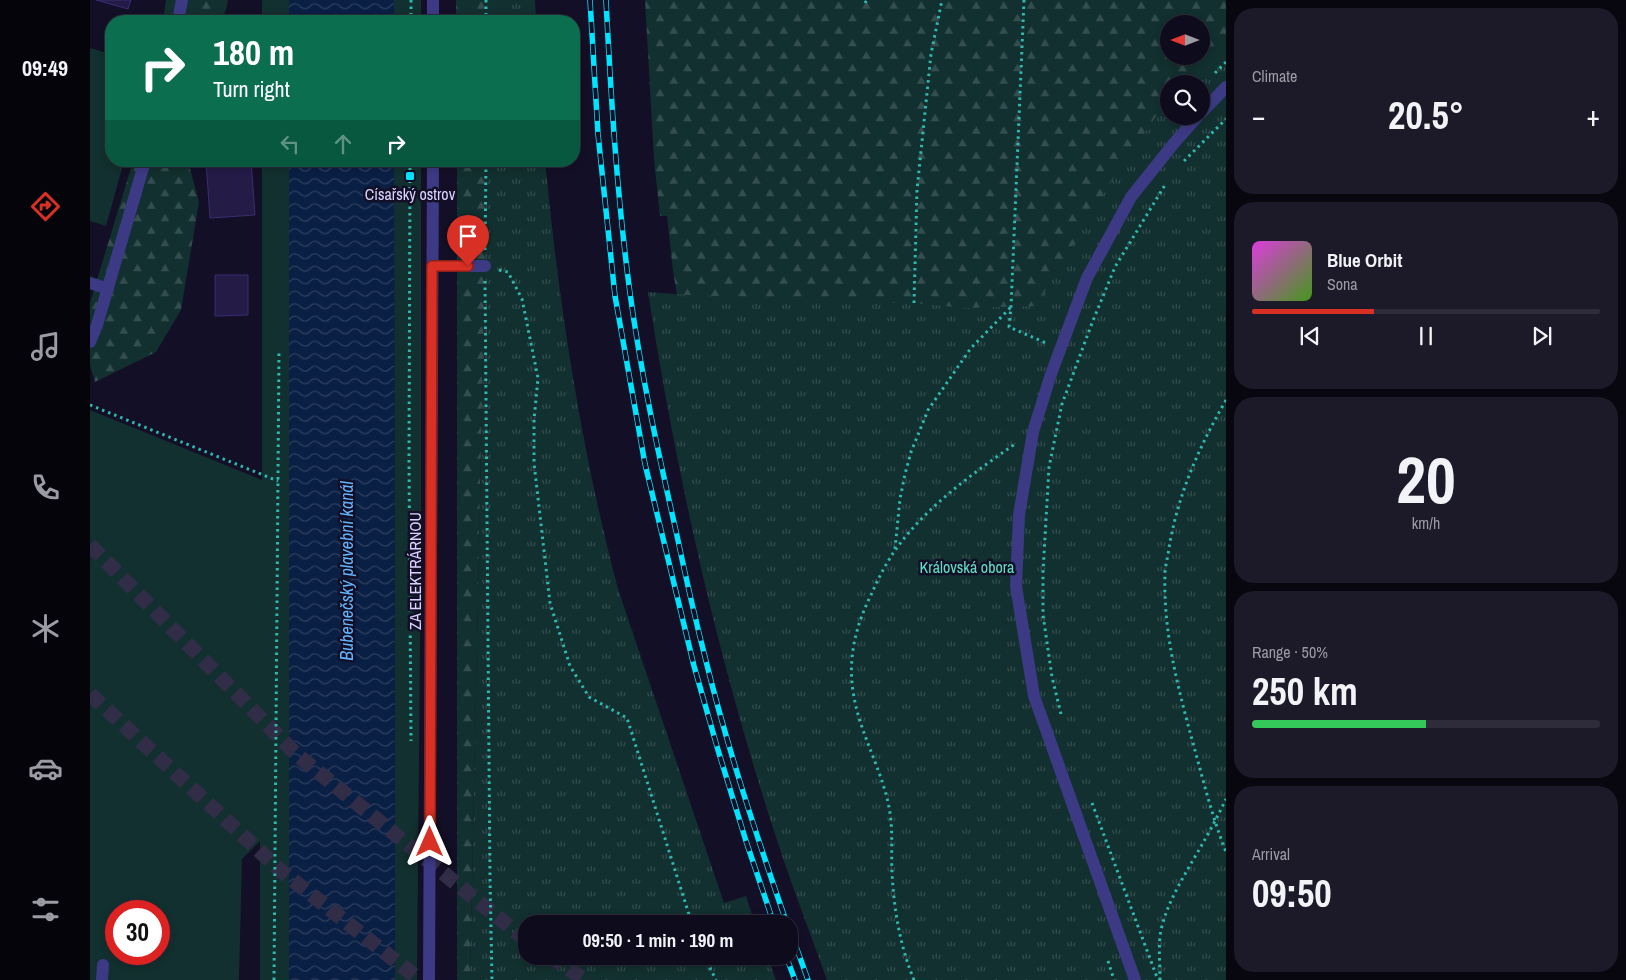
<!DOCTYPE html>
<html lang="en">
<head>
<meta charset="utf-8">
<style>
	body { margin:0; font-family:"Archivo Narrow",sans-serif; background:#1c1929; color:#f1f3f6; height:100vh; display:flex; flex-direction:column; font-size:19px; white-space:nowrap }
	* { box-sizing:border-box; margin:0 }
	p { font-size:16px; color:#9b9ba3 }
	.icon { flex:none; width:28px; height:28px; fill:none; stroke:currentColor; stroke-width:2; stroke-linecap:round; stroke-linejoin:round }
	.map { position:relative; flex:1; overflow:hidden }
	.drawer { display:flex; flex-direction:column; gap:8px; padding:8px; background:#08060f; width:400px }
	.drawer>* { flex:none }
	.banner { position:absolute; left:15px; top:15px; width:475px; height:152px; border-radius:20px; box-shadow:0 2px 8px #0003,0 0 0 1px #2e2b3b; background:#0b6e4f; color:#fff; overflow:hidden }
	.needle { width:32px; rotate:270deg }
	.fabs { position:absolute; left:1070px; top:15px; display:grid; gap:10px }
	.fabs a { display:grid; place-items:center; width:50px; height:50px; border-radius:50%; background:#0e0b1c; box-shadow:0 2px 8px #0003,0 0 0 1px #2e2b3b; font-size:25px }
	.speed { position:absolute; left:15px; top:900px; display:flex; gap:10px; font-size:25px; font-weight:700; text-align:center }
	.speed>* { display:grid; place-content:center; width:65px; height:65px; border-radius:50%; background:#0e0b1c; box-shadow:0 2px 8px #0003,0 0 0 1px #2e2b3b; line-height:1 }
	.speed .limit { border:8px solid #d22; background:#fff; color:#111 }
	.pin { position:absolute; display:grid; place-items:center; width:42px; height:42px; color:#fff; margin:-51px -21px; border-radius:50% 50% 50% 0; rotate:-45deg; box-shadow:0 0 5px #0007 }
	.pin .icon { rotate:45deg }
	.me { position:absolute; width:55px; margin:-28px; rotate:0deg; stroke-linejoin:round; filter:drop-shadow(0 0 4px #0008) }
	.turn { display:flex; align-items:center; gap:18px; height:105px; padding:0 25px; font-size:22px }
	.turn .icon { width:65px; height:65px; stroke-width:2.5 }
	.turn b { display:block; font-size:35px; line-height:42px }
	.lanes { display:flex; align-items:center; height:48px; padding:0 25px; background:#0003; justify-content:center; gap:25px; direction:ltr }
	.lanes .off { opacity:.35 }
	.big { font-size:38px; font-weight:800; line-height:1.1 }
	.drawer .widget { flex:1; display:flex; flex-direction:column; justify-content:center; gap:8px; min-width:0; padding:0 18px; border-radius:20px; background:#1c1929 }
	.drawer .dial { align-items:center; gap:0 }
	.dial b { font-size:65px; line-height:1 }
	.song { display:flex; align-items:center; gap:15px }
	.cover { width:60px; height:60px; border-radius:8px; background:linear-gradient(135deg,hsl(300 70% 55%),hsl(100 70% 35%)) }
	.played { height:5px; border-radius:2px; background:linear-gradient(90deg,#d93025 35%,#2e2b3b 35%) }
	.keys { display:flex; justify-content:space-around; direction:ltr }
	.heat { display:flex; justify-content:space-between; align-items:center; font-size:28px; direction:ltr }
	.charge { height:8px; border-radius:4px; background:linear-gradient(90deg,#34c759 50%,#2e2b3b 0) }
	.trip { position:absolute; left:428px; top:915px; width:280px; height:50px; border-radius:20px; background:#0e0b1c; box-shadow:0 2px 8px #0003,0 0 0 1px #2e2b3b; font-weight:800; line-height:50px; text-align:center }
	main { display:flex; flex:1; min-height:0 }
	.dock { display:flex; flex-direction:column; width:90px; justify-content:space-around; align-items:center; background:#06040b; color:#9b9ba3 }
	.dock .icon { width:35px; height:35px }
	.dock .selected { color:#d93025 }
	.dock b { font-size:22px; color:#f1f3f6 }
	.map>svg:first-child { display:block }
	.grass { fill:#12302f; fill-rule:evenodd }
	.forest { fill:url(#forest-firs); fill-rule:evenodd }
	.park { fill:url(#park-tufts) }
	.water { fill:url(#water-waves) }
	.building { fill:#241b47; stroke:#3b2d73 }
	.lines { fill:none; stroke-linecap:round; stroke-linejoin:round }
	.highway-tunnel { stroke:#312d47; stroke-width:15; stroke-dasharray:15 8; stroke-linecap:butt }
	.path { stroke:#2fb8b0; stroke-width:3; stroke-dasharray:2.5 4; stroke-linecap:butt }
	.minor { stroke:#3d3a85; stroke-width:12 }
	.rail-casing { stroke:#00e5ff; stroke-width:5.5 }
	.rail { stroke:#130f26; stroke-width:4; stroke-dasharray:11; stroke-linecap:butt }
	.route-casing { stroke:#8d1f18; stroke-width:12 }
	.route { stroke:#d93025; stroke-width:9 }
	.poi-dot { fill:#00e5ff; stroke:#130f26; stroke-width:2 }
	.labels { text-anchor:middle; stroke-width:5; stroke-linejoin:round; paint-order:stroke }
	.poi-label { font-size:16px; fill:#d9d4ff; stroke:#130f26 }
	.park-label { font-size:16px; fill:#5fe0c0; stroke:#130f26 }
	.street-label { font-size:16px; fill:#d9d4ff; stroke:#130f26 }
	.water-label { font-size:18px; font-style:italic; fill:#62b6ff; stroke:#130f26 }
</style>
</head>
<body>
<main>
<nav class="dock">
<b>09:49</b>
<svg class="icon selected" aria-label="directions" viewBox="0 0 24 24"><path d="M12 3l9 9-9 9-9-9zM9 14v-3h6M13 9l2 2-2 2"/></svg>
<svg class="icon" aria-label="music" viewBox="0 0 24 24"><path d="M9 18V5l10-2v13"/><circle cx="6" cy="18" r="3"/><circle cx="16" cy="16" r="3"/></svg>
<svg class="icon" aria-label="phone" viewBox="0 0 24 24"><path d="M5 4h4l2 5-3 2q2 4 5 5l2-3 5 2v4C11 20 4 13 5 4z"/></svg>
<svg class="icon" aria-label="climate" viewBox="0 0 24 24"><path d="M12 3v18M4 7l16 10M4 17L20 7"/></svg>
<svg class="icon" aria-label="car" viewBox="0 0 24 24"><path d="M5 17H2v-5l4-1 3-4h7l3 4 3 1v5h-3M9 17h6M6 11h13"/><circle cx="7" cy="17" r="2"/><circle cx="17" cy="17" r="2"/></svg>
<svg class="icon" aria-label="filters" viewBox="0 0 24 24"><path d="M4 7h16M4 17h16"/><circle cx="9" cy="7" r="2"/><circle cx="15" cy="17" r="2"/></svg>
</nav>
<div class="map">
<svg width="1136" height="980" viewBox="0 0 1136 980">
	<defs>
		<pattern id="forest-firs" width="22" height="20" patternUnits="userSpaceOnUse" patternTransform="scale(1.25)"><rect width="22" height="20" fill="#12302f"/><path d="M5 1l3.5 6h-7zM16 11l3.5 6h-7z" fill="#344d4e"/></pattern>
		<pattern id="park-tufts" width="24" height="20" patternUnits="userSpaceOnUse" patternTransform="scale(1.25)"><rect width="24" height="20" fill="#12302f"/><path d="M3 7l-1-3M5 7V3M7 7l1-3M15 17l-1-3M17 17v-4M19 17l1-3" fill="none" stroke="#344d4e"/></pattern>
		<pattern id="water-waves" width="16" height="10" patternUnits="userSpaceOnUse" patternTransform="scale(1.25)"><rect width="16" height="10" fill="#0a1f44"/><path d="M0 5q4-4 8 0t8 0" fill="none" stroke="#2d3f60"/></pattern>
	</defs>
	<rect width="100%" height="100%" fill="#130f26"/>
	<path class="grass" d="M172,0H199V21H172Z
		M304,0H331V21H304Z
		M0,48L21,54V161H34L16,226L0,221Z
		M172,161H199V980H170V841L152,859L149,980H0V410L172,480ZM26,911H69V954H26Z
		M304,161H331V537L327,980H305Z"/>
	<path class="forest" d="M76,0H138L136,10L130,21H73Z
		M366,0H400V21H366Z
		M555,0H1136V67L1111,84H1079V116L950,331L615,461L583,271L577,216H570L564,160ZM1079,24H1111V56H1079Z
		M43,161H98L109,202L91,310L66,352L5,382L0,365V303Z
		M367,161H397L380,980H367Z"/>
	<path class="park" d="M400,0H445L446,21H400Z
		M1136,45V980H737C719,930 700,881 684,831C627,656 586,473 558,292L599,295L837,304L873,308L946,306L1029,169L1078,99L1079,116H1111V84H1095Z
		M397,161H455C469,305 491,449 528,589L634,903L656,896L665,924H436V956H677L686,980H380Z"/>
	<path class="water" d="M199,0H304V21H199Z
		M199,161H304L305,980H199Z"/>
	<path class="building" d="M6,0H41L38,9Z
		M116,161H161L165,215L120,218Z
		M125,275H158V315L125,316Z"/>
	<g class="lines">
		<path class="highway-tunnel" d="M0,545L206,754L436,940
			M0,694L190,870L330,980
			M460,956L495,980"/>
		<path class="path" d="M321,0V21
			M396,0V21
			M934,0L921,307L919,327L956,343
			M775,3L777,0
			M1125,73L1136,62
			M320,161L319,462L321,741
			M1094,161L1136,119
			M395,250L396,161
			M409,270L418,272L432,299L448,378L444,420V463L460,603L480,666L499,697L537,718L602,924
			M395,281L400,879L402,980
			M824,303L827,190L841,54L852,0
			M1136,400C1109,447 1088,494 1079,548C1078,557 1075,566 1075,574C1073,629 1087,684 1101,736C1112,775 1121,814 1136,852
			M0,405L188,481
			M805,549L810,499L815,474L821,452L838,410L881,348L921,307
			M971,714L962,677L953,615V572L959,467L972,404L1002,323L1025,267L1075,185
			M1002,803L1068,980
			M614,956L626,980
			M1018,961L1024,980
			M184,980L189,350
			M824,980C810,946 804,910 802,873C801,853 803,833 800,813C794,773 771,737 764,697C757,661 765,627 781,595C788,579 796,563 806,549C837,506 882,474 925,444
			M1070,980C1070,964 1068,946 1071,930C1077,904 1090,883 1103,860C1115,840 1126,820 1136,799"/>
		<path class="minor" d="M88,21L92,0
			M343,21V0
			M1111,113L1136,87
			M342,266H395
			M0,283L18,289
			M0,342L7,325L55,161
			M12,980L13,965
			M339,980L343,161
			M1045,980L944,696L926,586L929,515L943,432L961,374L997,278L1041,197L1085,142L1108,116"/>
		<g class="rail-casing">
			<path id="rail" d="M500,0L508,134L525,296L555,464L604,666L628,750L656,841L684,924
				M516,0C521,98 527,196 540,293C551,374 568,452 586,531C595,574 605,618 616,661C638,750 667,837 697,924
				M699,927L718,980
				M696,956L705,980"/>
		</g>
		<use href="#rail" class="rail"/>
	</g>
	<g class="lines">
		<g class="route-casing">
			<path id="route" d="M340,842L342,266H378"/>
		</g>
		<use href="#route" class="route"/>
	</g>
	<rect class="poi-dot" x="315" y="171" width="10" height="10" rx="2.5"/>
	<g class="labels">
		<g class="poi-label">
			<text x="320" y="200">Císařský ostrov</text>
		</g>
		<g class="park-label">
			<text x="877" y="573">Královská obora</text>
		</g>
		<g class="street-label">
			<text transform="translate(325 571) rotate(-90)" y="6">ZA ELEKTRÁRNOU</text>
		</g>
		<g class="water-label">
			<text transform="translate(257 571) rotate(-90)" y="6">Bubenečský plavební kanál</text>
		</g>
	</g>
</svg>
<div class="fabs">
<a><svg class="needle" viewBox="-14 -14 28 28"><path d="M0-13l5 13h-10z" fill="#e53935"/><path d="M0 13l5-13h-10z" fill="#9b9ba3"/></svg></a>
<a><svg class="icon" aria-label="search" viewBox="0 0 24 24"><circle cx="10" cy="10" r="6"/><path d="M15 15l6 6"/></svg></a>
</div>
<div class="speed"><div class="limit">30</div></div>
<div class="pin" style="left:378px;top:266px;background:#d93025"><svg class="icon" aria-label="arrive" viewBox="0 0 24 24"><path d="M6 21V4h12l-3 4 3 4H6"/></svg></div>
<svg class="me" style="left:340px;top:842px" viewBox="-20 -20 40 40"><path d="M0-17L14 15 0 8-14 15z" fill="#d93025" stroke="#fff" stroke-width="4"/></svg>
<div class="trip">09:50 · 1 min · 190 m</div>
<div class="banner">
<div class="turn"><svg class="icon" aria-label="right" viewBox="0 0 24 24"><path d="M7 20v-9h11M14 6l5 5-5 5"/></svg><div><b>180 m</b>Turn right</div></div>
<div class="lanes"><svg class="icon off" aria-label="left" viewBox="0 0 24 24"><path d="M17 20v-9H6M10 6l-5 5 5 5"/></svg><svg class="icon off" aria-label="ahead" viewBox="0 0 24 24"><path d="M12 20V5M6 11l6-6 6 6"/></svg><svg class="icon" aria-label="right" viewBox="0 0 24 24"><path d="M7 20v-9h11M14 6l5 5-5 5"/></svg></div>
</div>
</div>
<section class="drawer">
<div class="widget"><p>Climate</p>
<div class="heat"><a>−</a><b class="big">20.5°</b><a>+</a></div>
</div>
<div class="widget">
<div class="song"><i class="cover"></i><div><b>Blue Orbit</b><p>Sona</p></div></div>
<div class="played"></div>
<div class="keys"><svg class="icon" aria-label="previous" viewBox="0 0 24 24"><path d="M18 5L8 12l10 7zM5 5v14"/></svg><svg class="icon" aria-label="pause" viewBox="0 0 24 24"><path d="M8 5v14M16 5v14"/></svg><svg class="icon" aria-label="next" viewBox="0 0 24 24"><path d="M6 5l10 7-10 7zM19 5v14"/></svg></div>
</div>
<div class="widget dial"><b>20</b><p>km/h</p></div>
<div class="widget"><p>Range · 50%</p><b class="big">250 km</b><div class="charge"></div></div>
<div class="widget"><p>Arrival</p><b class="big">09:50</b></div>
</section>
</main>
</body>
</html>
